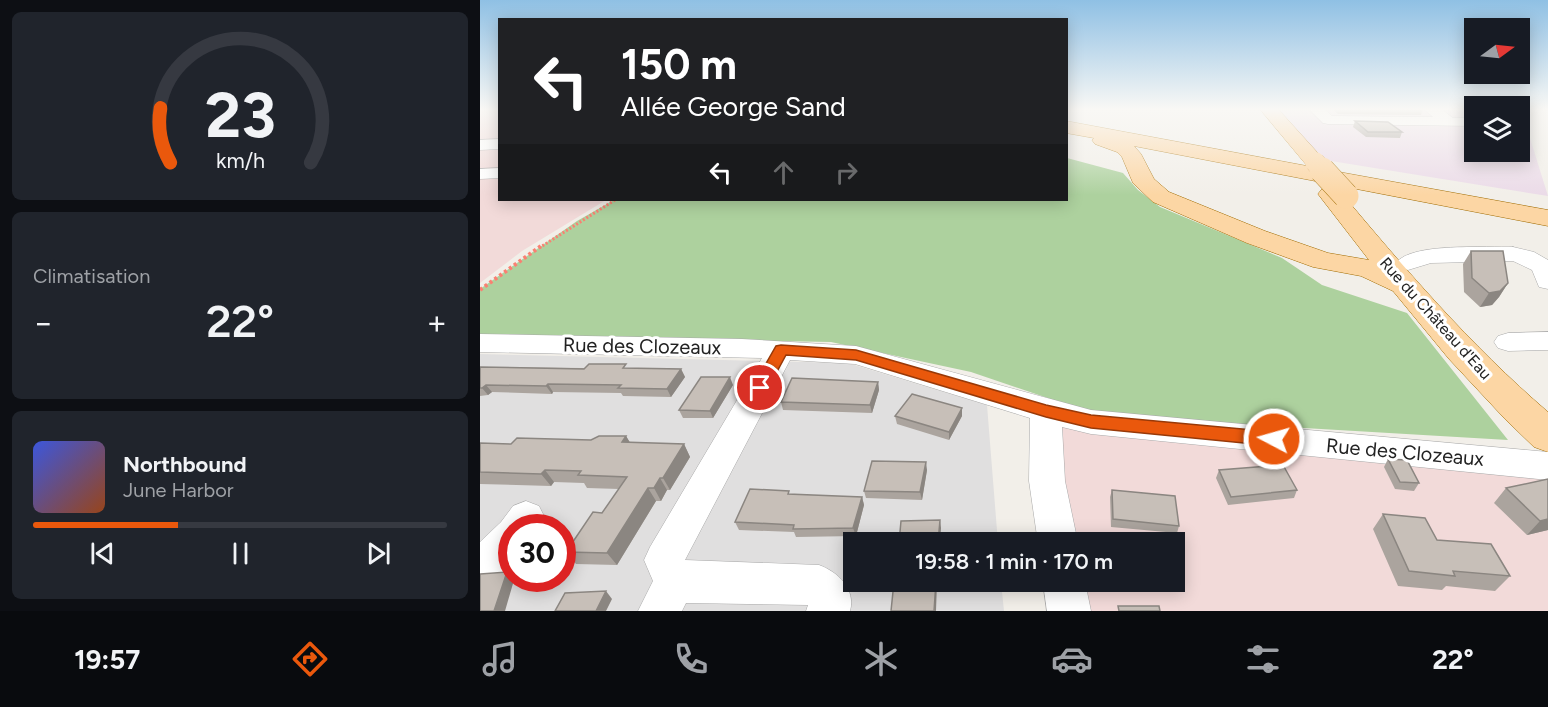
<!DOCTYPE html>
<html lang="fr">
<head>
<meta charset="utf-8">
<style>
	body { margin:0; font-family:Figtree,sans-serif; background:#20242c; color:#f1f3f6; height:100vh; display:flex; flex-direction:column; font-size:22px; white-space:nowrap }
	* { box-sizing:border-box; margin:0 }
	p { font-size:20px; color:#9ea1a6 }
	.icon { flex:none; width:33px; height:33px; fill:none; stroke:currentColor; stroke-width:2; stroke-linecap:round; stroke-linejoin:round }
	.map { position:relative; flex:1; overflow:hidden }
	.sheet { display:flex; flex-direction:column; gap:12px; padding:12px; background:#0d0f14; width:480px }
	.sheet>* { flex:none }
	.guide { position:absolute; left:18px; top:18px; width:570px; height:183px; border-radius:0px; box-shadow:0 3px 15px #0003; background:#202124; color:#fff; overflow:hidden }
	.needle { width:39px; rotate:75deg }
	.buttons { position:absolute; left:984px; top:18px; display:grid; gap:12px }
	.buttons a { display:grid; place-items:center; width:66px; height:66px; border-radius:0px; background:#171b24; box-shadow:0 3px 15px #0003; font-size:30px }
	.speed { position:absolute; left:18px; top:514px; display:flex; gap:12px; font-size:30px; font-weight:700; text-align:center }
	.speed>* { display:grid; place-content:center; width:78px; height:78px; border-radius:50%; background:#171b24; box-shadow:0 3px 15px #0003; line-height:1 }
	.speed .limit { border:9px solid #d22; background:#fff; color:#111 }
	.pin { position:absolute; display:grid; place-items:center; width:51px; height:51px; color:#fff; margin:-26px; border:3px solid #fff; border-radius:50%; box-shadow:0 2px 6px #0007 }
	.me { position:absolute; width:66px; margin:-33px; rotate:276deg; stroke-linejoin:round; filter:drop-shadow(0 0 4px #0008) }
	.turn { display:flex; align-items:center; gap:21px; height:126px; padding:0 24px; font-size:27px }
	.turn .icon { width:78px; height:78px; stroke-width:2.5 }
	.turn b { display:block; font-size:42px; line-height:51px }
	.lanes { display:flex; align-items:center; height:57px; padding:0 24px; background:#0003; justify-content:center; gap:30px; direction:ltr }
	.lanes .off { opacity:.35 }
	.big { font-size:45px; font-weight:600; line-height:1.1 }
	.sheet .card { flex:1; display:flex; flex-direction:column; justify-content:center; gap:9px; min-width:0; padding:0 21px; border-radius:9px; background:#20242c }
	.sheet .dial { align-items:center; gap:0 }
	.dial svg { height:156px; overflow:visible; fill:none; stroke:#363941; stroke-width:7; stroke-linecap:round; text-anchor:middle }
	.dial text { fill:#f1f3f6; stroke:none }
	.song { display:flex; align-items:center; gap:18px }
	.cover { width:72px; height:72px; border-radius:9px; background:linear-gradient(135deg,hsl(230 70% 55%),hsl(20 70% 35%)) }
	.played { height:6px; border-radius:3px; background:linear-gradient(90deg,#ea580c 35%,#363941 35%) }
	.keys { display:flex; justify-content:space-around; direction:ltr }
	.heat { display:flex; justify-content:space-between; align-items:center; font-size:33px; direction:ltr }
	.trip { position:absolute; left:363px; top:532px; width:342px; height:60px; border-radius:0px; background:#171b24; box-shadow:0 3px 15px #0003; font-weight:600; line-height:60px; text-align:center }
	.tabs { display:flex; height:96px; justify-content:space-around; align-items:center; background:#090b0e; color:#9ea1a6 }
	.tabs .icon { width:42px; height:42px }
	.tabs .on { color:#ea580c }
	.tabs b { font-size:27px; color:#f1f3f6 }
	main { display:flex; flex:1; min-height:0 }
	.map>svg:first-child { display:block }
	.residential { fill:#e0dfdf; fill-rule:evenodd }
	.commercial { fill:#f2dad9 }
	.industrial { fill:#ebdbe8 }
	.forest { fill:#add19e }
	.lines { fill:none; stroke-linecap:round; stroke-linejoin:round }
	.minor-casing { stroke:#a9a9a9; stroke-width:1 }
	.major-casing { stroke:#a06b00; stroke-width:1 }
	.path-far1 { stroke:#fa8072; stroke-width:3; stroke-dasharray:2 2; stroke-linecap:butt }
	.path { stroke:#fa8072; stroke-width:4; stroke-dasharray:3 3; stroke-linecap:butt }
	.minor { fill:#fff; fill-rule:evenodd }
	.major { fill:#fcd6a4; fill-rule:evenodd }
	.major-bridge-far1-casing { stroke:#a06b00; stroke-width:20; stroke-linecap:butt }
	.major-bridge-casing { stroke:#a06b00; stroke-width:26; stroke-linecap:butt }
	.major-bridge-far1 { stroke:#fcd6a4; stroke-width:20 }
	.major-bridge { stroke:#fcd6a4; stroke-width:25 }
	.wall { fill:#aba49e }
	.shaded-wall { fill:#8b8681 }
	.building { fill:#c7bfb8; stroke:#8b8681; stroke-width:1.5 }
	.route { fill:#ea580c; stroke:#983908; stroke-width:1.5 }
	.labels { text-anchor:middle; stroke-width:6; stroke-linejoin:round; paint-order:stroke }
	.street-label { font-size:16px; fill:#222; stroke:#fff }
	.near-street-label { font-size:20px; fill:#222; stroke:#fff }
</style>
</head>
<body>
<main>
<section class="sheet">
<div class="card dial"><svg viewBox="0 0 100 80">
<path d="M14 69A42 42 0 1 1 86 69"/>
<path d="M14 69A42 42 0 0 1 9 41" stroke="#ea580c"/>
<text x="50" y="56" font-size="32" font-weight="700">23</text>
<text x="50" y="72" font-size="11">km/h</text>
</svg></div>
<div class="card"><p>Climatisation</p>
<div class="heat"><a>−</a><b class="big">22°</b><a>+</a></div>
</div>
<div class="card">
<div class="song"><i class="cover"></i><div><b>Northbound</b><p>June Harbor</p></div></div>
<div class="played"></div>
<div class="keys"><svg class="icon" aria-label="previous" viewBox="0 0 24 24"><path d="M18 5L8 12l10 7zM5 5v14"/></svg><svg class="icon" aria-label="pause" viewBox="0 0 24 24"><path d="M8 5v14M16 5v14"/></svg><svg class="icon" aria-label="next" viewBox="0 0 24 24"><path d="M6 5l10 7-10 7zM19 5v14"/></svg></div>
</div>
</section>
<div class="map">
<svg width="1068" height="611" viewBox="0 0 1068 611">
	<rect width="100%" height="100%" fill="#f2efe9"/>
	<path class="residential" d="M0,354L368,363L507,405L518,543H374V582H521L524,611H0ZM32,528H82V579H32Z"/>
	<path class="commercial" d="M0,109H19L20,200H126L42,251L0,283Z
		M556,411L1068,470V611H586L582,582H694V543H576Z"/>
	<path class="industrial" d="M796,109H994V152H1040L1041,109L1068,196L845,160Z"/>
	<path class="forest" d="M587,158L643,173L658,190L680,207L802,258L842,285L927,313L1028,440L621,416L491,372L351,342L0,336V289L97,221L134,200H586Z"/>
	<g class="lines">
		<g class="minor-casing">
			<path id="minor" d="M829,109H845L852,116L953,117L944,109H961L973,118H994V126L848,124L843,123Z
				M20,139V149L0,150V140Z
				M20,168V178L0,179V169Z
				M1033,247L1054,252L1068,260V289L1059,287L1052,270L1033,261L951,263L928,270L920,268L916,263C931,242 1008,248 1033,247Z
				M1068,332V350L1028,351L1018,348L1014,342L1018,336L1028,333Z
				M0,334L262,339L376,346L611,410L1068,452V480L611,434L582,427L585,481L598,543H558L549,481L550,418L375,364L310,360L205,560L339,565C358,572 376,589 370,611H326L328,605L206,603L202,611H158L173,581L164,560L170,547L282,358L0,352Z
				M46,501L59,506L65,518L60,528H32C32,558 39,580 0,580V542L21,522L33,506Z
				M563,582H605L611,611H567Z"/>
		</g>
		<g class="major-casing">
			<path id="major" d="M780,109H798L846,162L843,167L837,168L1068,210V226L654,146L661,154L674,179L689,192L785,231L848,253L889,260L838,194L842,189L850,187L858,189C924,268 990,345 1068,412V452L1054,447L1025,419L969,359L913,291L881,276L833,267L767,243L673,202L653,183L642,157L637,152L615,144L612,140L614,138L586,133V121L827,166Z"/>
		</g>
		<path class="path-far1" d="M59,248L135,200"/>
		<path class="path" d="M0,290L61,246"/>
		<use href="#minor" class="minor"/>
		<use href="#major" class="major"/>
		<g class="major-bridge-far1-casing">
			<path id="major-bridge-far1" d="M835,162L843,171"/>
		</g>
		<g class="major-bridge-casing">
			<path id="major-bridge" d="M842,170L866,196"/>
		</g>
		<use href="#major-bridge-far1" class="major-bridge-far1"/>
		<use href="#major-bridge" class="major-bridge"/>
	</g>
	<path class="wall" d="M852,109H943L941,115L858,114Z
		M875,121L922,132L920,138L886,137L873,127Z
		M991,251L1028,283L1019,297L1012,305L1000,307L984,292L983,264Z
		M0,367L201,369L205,377L191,397L143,396L141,393L73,392L72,394L12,392L8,395L0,396Z
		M398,382L399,390L392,413L303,410L301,402Z
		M253,385L233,418H203L199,410Z
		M415,416H482L469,440L417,424Z
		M146,436L150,443L204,444L210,457L190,490H187L181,501H176L137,565L96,564L86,552L122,513L139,489L107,488L104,483L74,482L71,486L0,484V443L31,444L111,440Z
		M908,459L939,483L934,491L915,489L904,467Z
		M447,470L442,500L386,498L384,491Z
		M739,470L817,490L814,498L748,505L736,478Z
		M1068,479V530L1047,535L1014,503L1026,488Z
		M632,490L699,526L697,533L631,527L630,497Z
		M311,495L382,497L384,505L376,536L316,537L314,532L259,530L255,522Z
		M903,514L957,540L1030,576L1015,591L966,586L962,590L918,586L893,529Z
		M621,582H638L637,585H621Z"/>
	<path class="shaded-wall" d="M1028,283L1019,297L1012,305L1000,307L1009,293Z
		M201,369L205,377L191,397L187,389Z
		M250,377L253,385L233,418L230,411Z
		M398,382L399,390L392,413L390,405Z
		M68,384L73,392L72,394L66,386Z
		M6,385L12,392L8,395L2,388Z
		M482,408V416L469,440V432Z
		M146,436L154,449L142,442Z
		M204,444L210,457L190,490L183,478Z
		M446,462L447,470L442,500L440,492Z
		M65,470L74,482L71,486L61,474Z
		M180,478L187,490L181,501L174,488Z
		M168,488L176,501L137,565L127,553Z
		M382,497L384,505L376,536L373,528Z
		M1068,519V530L1047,535L1060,521Z
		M460,520L461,528L460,543H458Z
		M27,572L32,577V579L34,580L25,611H14Z
		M456,582H457L456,611H454Z
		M126,591L132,599L126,611H116Z"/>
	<path class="building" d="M875,121L908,122L922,132H888Z
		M991,251H1023L1028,283L1020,291L1009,293L992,278Z
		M109,364H146L143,368L201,369L187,389L138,388L141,385L68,384L66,386L6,385L2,388H0V367L104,369Z
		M221,377H250L230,411L199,410Z
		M312,378L398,382L390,405L301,402Z
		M432,394L482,408L469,432L415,416Z
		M119,436H146L142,442L204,444L183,478H180L174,488H168L127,553L86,552L113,512L122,513L147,477L98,475L101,471L65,470L61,474L0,472V443L31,444L37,438L111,440Z
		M908,459L927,460L939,483L920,482Z
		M392,461L446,462L440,492L384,491Z
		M803,465L817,490L751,497L739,470Z
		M1068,479V519L1060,521L1026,488Z
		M270,489L309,491L308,494L382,497L373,528L313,529L314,525L255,522Z
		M632,490L695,496L699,526L633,519Z
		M903,514L945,518L957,540L1011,544L1030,576L973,571L975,576L929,571Z
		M460,520L458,543H419L421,521Z
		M27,572L14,611H0V574Z
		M414,582H456L454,611H411Z
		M126,591L116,611H75L85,593Z
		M638,606H679L680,611H639Z"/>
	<linearGradient id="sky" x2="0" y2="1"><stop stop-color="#8fc0e4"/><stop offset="0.56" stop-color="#f9f8f5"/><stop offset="1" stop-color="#f9f8f5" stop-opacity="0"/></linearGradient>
	<rect width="1068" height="195" fill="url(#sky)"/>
	<path class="route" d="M301,345L376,350L566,405L611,415L794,432L800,434L803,439L800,444L794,446L611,428L566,417L376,360L306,355L286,392H274L272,388L296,346Z"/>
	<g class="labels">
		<g class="street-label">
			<text transform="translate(956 318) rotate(48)" y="6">Rue du Château d'Eau</text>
		</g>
		<g class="near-street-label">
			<text transform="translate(162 346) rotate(1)" y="7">Rue des Clozeaux</text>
			<text transform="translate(925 452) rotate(5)" y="7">Rue des Clozeaux</text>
		</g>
	</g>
</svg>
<div class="buttons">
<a><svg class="needle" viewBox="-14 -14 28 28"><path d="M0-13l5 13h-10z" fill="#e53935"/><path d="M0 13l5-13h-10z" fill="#9ea1a6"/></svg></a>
<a><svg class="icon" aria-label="layers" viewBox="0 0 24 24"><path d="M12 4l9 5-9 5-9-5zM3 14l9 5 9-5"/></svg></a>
</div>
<div class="speed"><div class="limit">30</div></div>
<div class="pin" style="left:280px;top:388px;background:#d93025"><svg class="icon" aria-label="arrive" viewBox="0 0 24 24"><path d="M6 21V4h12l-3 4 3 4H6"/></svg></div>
<svg class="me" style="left:794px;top:439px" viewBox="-20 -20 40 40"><circle r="17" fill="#ea580c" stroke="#fff" stroke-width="3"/><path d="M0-11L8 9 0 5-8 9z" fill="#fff"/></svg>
<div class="trip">19:58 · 1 min · 170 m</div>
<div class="guide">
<div class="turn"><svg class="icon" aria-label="left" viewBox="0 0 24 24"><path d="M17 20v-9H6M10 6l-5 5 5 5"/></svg><div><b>150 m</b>Allée George Sand</div></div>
<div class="lanes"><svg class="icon" aria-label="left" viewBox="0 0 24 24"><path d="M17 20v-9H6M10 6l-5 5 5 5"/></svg><svg class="icon off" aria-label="ahead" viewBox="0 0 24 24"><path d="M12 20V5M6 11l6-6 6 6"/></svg><svg class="icon off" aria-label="right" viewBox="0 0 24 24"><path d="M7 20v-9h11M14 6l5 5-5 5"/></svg></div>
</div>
</div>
</main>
<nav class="tabs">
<b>19:57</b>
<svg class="icon on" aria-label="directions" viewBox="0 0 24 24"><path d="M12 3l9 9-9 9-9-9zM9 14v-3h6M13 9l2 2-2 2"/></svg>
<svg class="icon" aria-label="music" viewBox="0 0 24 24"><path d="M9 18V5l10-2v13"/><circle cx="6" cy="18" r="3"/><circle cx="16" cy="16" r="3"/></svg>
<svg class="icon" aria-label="phone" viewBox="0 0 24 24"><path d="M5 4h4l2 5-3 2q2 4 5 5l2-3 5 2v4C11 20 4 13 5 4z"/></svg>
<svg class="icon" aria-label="climate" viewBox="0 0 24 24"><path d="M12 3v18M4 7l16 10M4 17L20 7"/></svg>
<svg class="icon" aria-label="car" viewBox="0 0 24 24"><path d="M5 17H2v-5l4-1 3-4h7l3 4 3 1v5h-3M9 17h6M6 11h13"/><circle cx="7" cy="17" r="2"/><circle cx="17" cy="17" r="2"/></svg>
<svg class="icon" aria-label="filters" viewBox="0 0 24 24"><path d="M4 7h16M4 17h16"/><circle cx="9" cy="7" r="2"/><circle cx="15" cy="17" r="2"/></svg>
<b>22°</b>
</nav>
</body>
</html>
